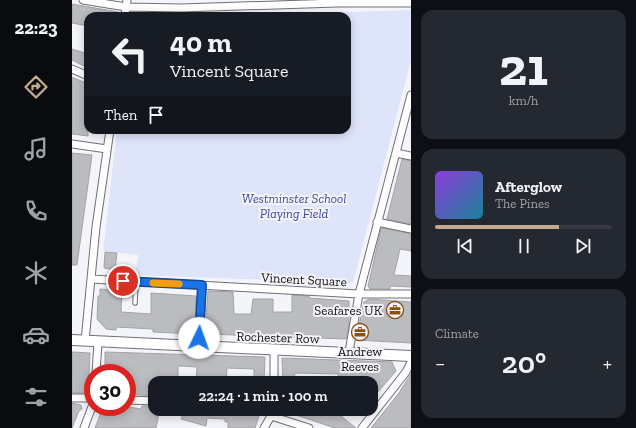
<!DOCTYPE html>
<html lang="en">
<head>
<meta charset="utf-8">
<style>
	body { margin:0; font-family:"Zilla Slab",serif; background:#242831; color:#f1f3f6; height:100vh; display:flex; flex-direction:column; font-size:15px; white-space:nowrap }
	* { box-sizing:border-box; margin:0 }
	p { font-size:13px; color:#9ea1a6 }
	.icon { flex:none; width:22px; height:22px; fill:none; stroke:currentColor; stroke-width:2; stroke-linecap:round; stroke-linejoin:round }
	.map { position:relative; flex:1; overflow:hidden }
	.drawer { display:flex; flex-direction:column; gap:10px; padding:10px; background:#0d0f14; width:225px }
	.drawer>* { flex:none }
	.hud { position:absolute; left:12px; top:12px; width:267px; height:122px; border-radius:12px; box-shadow:0 2px 10px #0003; background:#171b24; color:#f1f3f6; overflow:hidden }
	.speed { position:absolute; left:12px; top:364px; display:flex; gap:8px; font-size:20px; font-weight:700; text-align:center }
	.speed>* { display:grid; place-content:center; width:52px; height:52px; border-radius:50%; background:#171b24; box-shadow:0 2px 10px #0003; line-height:1 }
	.speed .limit { border:6px solid #d22; background:#fff; color:#111 }
	.pin { position:absolute; display:grid; place-items:center; width:34px; height:34px; color:#fff; margin:-17px; border:2px solid #fff; border-radius:50%; box-shadow:0 1px 4px #0007 }
	.me { position:absolute; width:44px; margin:-22px; rotate:3deg; stroke-linejoin:round; filter:drop-shadow(0 0 3px #0008) }
	.turn { display:flex; align-items:center; gap:14px; height:84px; padding:0 20px; font-size:18px }
	.turn .icon { width:52px; height:52px; stroke-width:2.5 }
	.turn b { display:block; font-size:28px; line-height:34px }
	.then { display:flex; align-items:center; height:38px; padding:0 20px; background:#0003; gap:8px; font-size:15px }
	.big { font-size:30px; font-weight:600; line-height:1.1 }
	.drawer .widget { flex:1; display:flex; flex-direction:column; justify-content:center; gap:6px; min-width:0; padding:0 14px; border-radius:12px; background:#242831 }
	.drawer .dial { align-items:center; gap:0 }
	.dial b { font-size:52px; line-height:1 }
	.song { display:flex; align-items:center; gap:12px }
	.cover { width:48px; height:48px; border-radius:6px; background:linear-gradient(135deg,hsl(270 70% 55%),hsl(190 70% 35%)) }
	.played { height:4px; border-radius:2px; background:linear-gradient(90deg,#c4a98f 70%,#363941 70%) }
	.keys { display:flex; justify-content:space-around; direction:ltr }
	.heat { display:flex; justify-content:space-between; align-items:center; font-size:22px; direction:ltr }
	.trip { position:absolute; left:76px; top:376px; width:230px; height:40px; border-radius:12px; background:#171b24; box-shadow:0 2px 10px #0003; font-weight:600; line-height:40px; text-align:center }
	main { display:flex; flex:1; min-height:0 }
	.menu { display:flex; flex-direction:column; width:72px; justify-content:space-around; align-items:center; background:#090b0e; color:#9ea1a6 }
	.menu .icon { width:28px; height:28px }
	.menu .on { color:#c4a98f }
	.menu b { font-size:18px; color:#f1f3f6 }
	.map>svg:first-child { display:block }
	.green { fill:#dee4fa }
	.building { fill:#bbbcc0; stroke:#a2a3a8 }
	.lines { fill:none; stroke-linecap:round; stroke-linejoin:round }
	.service-casing { stroke:#6f7074; stroke-width:5.5 }
	.minor-casing { stroke:#6f7074; stroke-width:9 }
	.secondary-casing { stroke:#6f7074; stroke-width:12 }
	.service { stroke:#fff; stroke-width:3.5 }
	.minor { stroke:#fff; stroke-width:7 }
	.secondary { stroke:#fff; stroke-width:10 }
	.route-casing { stroke:#114b97; stroke-width:10 }
	.route { stroke:#1a73e8; stroke-width:7 }
	.slow { stroke:#f59e0b; stroke-width:7 }
	.labels { text-anchor:middle; stroke-width:4; stroke-linejoin:round; paint-order:stroke }
	.park-label { font-size:13px; font-style:italic; fill:#3c48a8; stroke:#f4f5fa }
	.street-label { font-size:13px; fill:#101012; stroke:#f4f5fa }
	.poi-label { font-size:13px; fill:#101012; stroke:#f4f5fa; text-anchor:end }
</style>
</head>
<body>
<main>
<nav class="menu">
<b>22:23</b>
<svg class="icon on" aria-label="directions" viewBox="0 0 24 24"><path d="M12 3l9 9-9 9-9-9zM9 14v-3h6M13 9l2 2-2 2"/></svg>
<svg class="icon" aria-label="music" viewBox="0 0 24 24"><path d="M9 18V5l10-2v13"/><circle cx="6" cy="18" r="3"/><circle cx="16" cy="16" r="3"/></svg>
<svg class="icon" aria-label="phone" viewBox="0 0 24 24"><path d="M5 4h4l2 5-3 2q2 4 5 5l2-3 5 2v4C11 20 4 13 5 4z"/></svg>
<svg class="icon" aria-label="climate" viewBox="0 0 24 24"><path d="M12 3v18M4 7l16 10M4 17L20 7"/></svg>
<svg class="icon" aria-label="car" viewBox="0 0 24 24"><path d="M5 17H2v-5l4-1 3-4h7l3 4 3 1v5h-3M9 17h6M6 11h13"/><circle cx="7" cy="17" r="2"/><circle cx="17" cy="17" r="2"/></svg>
<svg class="icon" aria-label="filters" viewBox="0 0 24 24"><path d="M4 7h16M4 17h16"/><circle cx="9" cy="7" r="2"/><circle cx="15" cy="17" r="2"/></svg>
</nav>
<div class="map">
<svg width="339" height="428" viewBox="0 0 339 428">
	<rect width="100%" height="100%" fill="#f4f5fa"/>
	<path class="green" d="M339,10V60L281,283L63,275L66,255L31,251L45,130H275V16H166Z"/>
	<path class="building" d="M0,4L46,12V16H16V26L0,23Z
		M0,49L16,54V68L0,60Z
		M0,77L16,84V136L0,134Z
		M0,153L20,155L5,265H0Z
		M330,159L339,161V224L315,219Z
		M312,228L339,234V251L328,249L322,275L339,276V287L318,286V289H298L296,286L309,229Z
		M33,252L45,253L43,270L32,268Z
		M28,289L50,291L49,312L79,314V293L124,296L123,334L81,332V329L44,327V330L34,329L25,319L26,296H28Z
		M136,291L161,292L162,314H179L181,299H201V312H220V295L237,296V298L277,301V325L274,339L133,334Z
		M297,299L339,302V343L284,340L292,302Z
		M0,352L18,353L16,393H0Z
		M33,352L193,357L192,383H182V369L155,368L154,383H124L125,367L106,366V383H83V396L55,394V373H33Z
		M210,358L320,362L324,371L299,400V383L288,377L266,376V374L223,373L222,383H211Z
		M339,374V428H299L327,393Z
		M0,403L9,405L10,409L7,411L0,428Z
		M70,406H83V409H88L84,428H23L31,407H56L69,409Z
		M112,409H162L189,410L183,428H156V422H153V419L135,418L134,426L109,419Z
		M210,409H241L252,413L255,409H274L269,416L284,428H263L209,410Z"/>
	<g class="lines">
		<g class="service-casing">
			<path id="service" d="M63,303L64,282"/>
		</g>
		<g class="minor-casing">
			<path id="minor" d="M11,0L54,7L109,8L265,3H339
				M53,16L55,0
				M0,69L16,76
				M0,144L35,149
				M324,153L339,156
				M305,222L339,229
				M19,279L287,294H339
				M13,341L24,227L38,130
				M127,346L130,285
				M277,352L287,294L339,95
				M24,373L26,342
				M202,383V350
				M0,398H21
				M55,400L83,401
				M199,416L237,428
				M12,428L21,404
				M192,428L199,416L201,409
				M290,428L334,372L339,362"/>
		</g>
		<g class="secondary-casing">
			<path id="secondary" d="M0,340L339,356"/>
		</g>
		<use href="#service" class="service"/>
		<use href="#minor" class="minor"/>
		<use href="#secondary" class="secondary"/>
	</g>
	<g class="lines">
		<g class="route-casing">
			<path id="route" d="M51,281L130,285L127,338"/>
		</g>
		<use href="#route" class="route"/>
		<path class="slow" d="M81,283L107,284"/>
	</g>
	<defs>
		<g id="office-ring" transform="scale(0.9)"><circle r="9.5" fill="#f4f5fa" stroke="#8c4e11" stroke-width="1.5"/><path d="M-6-3h4V-5.5h4V-3h4V5H-6ZM-1-4.5V-3h2v-1.5ZM-6 0V1H6V0Z" fill="#8c4e11"/></g>
	</defs>
	<g fill-rule="evenodd">
		<use href="#office-ring" x="323" y="310"/>
		<use href="#office-ring" x="288" y="332"/>
	</g>
	<g class="labels">
		<g class="park-label">
			<text x="222" y="203">Westminster School<tspan x="222" dy="15">Playing Field</tspan></text>
		</g>
		<g class="street-label">
			<text transform="translate(232 279) rotate(3)" y="5">Vincent Square</text>
			<text transform="translate(206 337) rotate(2)" y="5">Rochester Row</text>
		</g>
		<g class="poi-label">
			<text x="310" y="315">Seafares UK</text>
			<text x="288" y="356" text-anchor="middle">Andrew<tspan x="288" dy="15">Reeves</tspan></text>
		</g>
	</g>
</svg>
<div class="speed"><div class="limit">30</div></div>
<div class="pin" style="left:51px;top:281px;background:#d93025"><svg class="icon" aria-label="arrive" viewBox="0 0 24 24"><path d="M6 21V4h12l-3 4 3 4H6"/></svg></div>
<svg class="me" style="left:127px;top:338px" viewBox="-20 -20 40 40"><circle r="19" fill="#fff"/><path d="M0-13L10 11 0 6-10 11z" fill="#1a73e8"/></svg>
<div class="trip">22:24 · 1 min · 100 m</div>
<div class="hud">
<div class="turn"><svg class="icon" aria-label="left" viewBox="0 0 24 24"><path d="M17 20v-9H6M10 6l-5 5 5 5"/></svg><div><b>40 m</b>Vincent Square</div></div>
<div class="then">Then<svg class="icon" aria-label="arrive" viewBox="0 0 24 24"><path d="M6 21V4h12l-3 4 3 4H6"/></svg></div>
</div>
</div>
<section class="drawer">
<div class="widget dial"><b>21</b><p>km/h</p></div>
<div class="widget">
<div class="song"><i class="cover"></i><div><b>Afterglow</b><p>The Pines</p></div></div>
<div class="played"></div>
<div class="keys"><svg class="icon" aria-label="previous" viewBox="0 0 24 24"><path d="M18 5L8 12l10 7zM5 5v14"/></svg><svg class="icon" aria-label="pause" viewBox="0 0 24 24"><path d="M8 5v14M16 5v14"/></svg><svg class="icon" aria-label="next" viewBox="0 0 24 24"><path d="M6 5l10 7-10 7zM19 5v14"/></svg></div>
</div>
<div class="widget"><p>Climate</p>
<div class="heat"><a>−</a><b class="big">20°</b><a>+</a></div>
</div>
</section>
</main>
</body>
</html>
